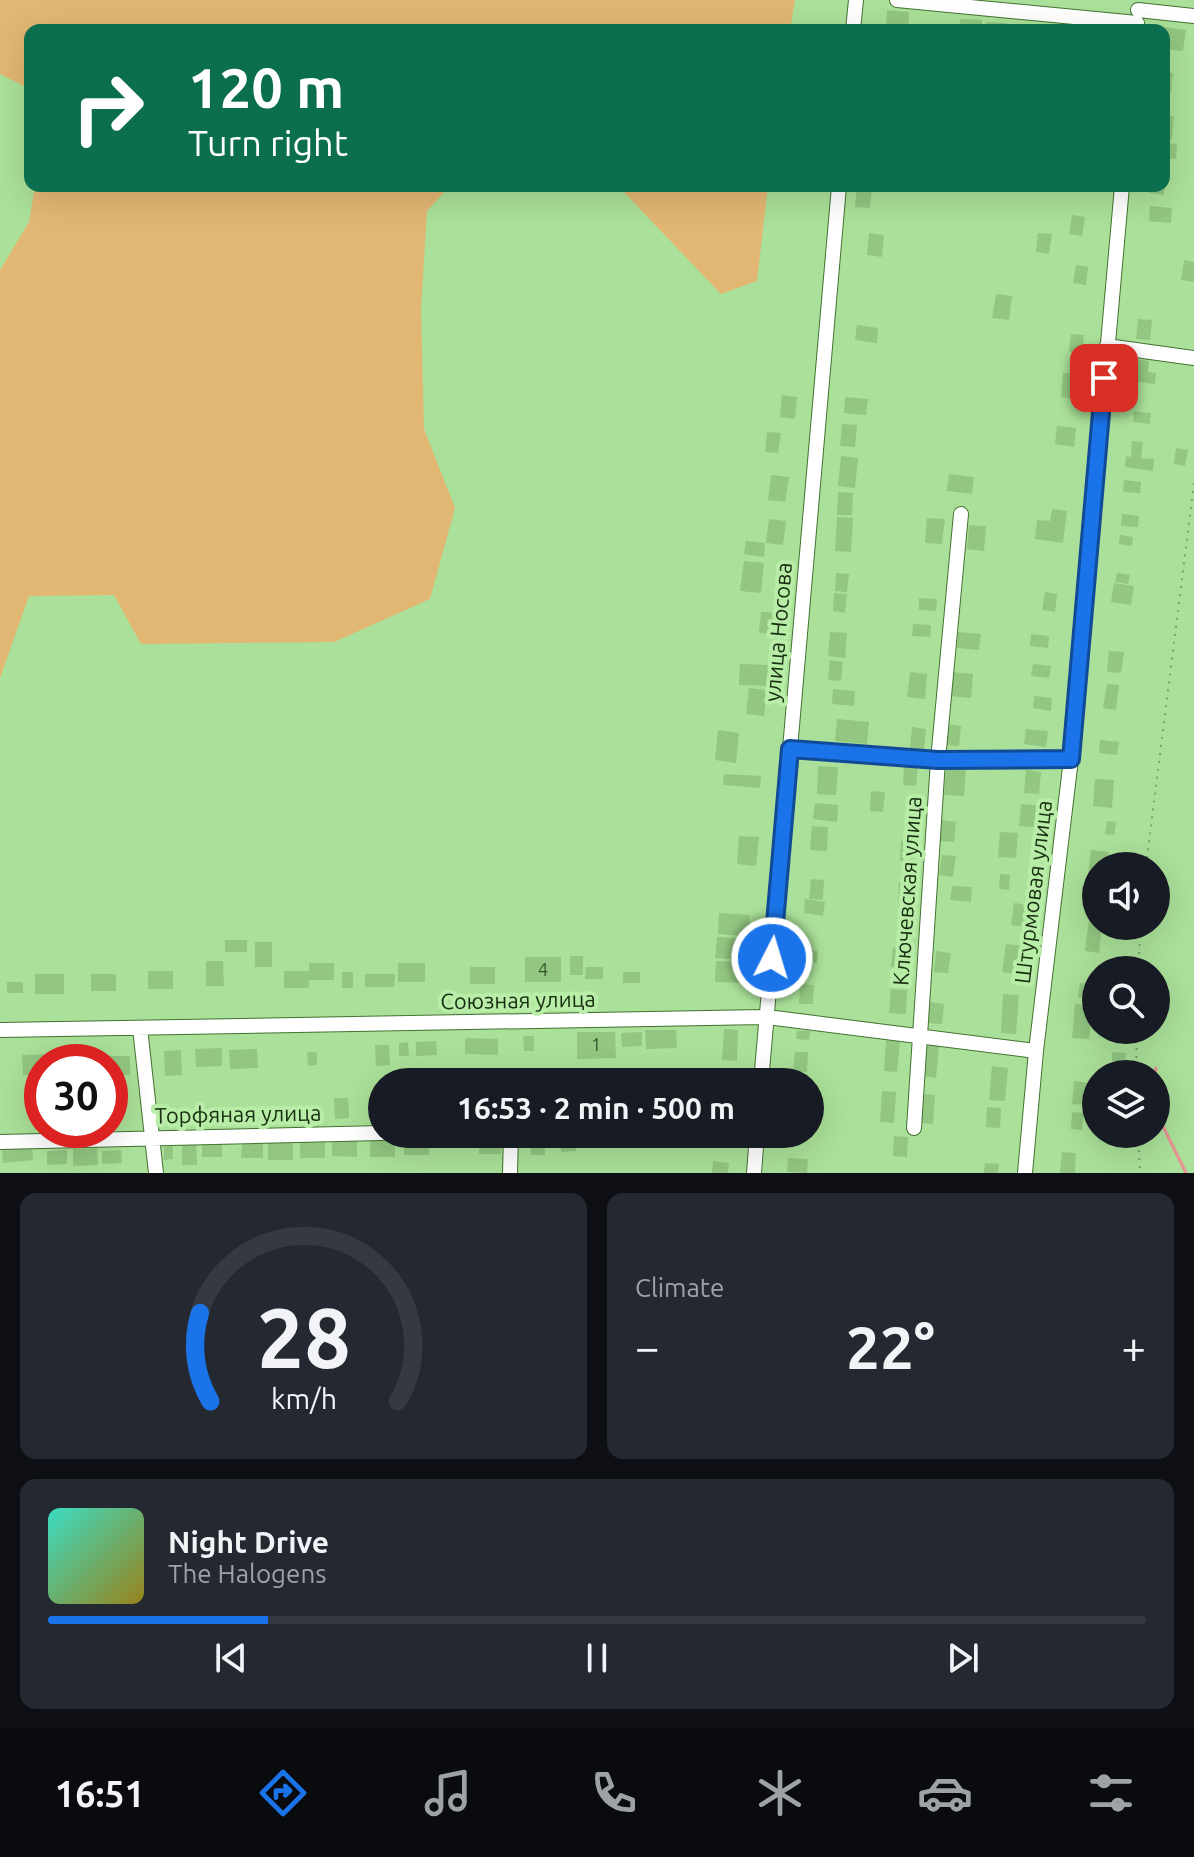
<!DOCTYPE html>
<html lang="en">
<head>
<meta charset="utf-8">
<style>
	body { margin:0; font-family:Ubuntu,sans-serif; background:#242831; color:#f1f3f6; height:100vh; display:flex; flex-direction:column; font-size:30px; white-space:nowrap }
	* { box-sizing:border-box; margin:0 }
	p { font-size:26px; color:#9ea1a6 }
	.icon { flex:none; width:44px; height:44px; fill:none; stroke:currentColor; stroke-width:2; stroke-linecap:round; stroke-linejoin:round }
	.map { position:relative; height:1173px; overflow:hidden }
	.side { display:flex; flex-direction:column; gap:20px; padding:20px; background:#0d0f14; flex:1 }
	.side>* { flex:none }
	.top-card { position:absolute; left:24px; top:24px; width:1146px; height:168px; border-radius:16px; box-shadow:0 8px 32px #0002; background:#0b6e4f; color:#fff; overflow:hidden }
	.controls { position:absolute; left:1082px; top:852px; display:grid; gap:16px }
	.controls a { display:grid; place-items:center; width:88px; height:88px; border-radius:50%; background:#171b24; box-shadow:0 8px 32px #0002; font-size:40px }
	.speed { position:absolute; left:24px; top:1044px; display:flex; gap:16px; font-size:40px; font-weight:700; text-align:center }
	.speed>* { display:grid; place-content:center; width:104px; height:104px; border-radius:50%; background:#171b24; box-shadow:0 8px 32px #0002; line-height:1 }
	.speed .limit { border:12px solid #d22; background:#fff; color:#111 }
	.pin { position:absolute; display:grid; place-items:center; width:68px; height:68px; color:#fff; margin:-34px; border-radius:16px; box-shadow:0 4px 12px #0006 }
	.me { position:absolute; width:88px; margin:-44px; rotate:5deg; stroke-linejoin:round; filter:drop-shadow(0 0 6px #0008) }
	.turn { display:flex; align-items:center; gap:28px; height:168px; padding:0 32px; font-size:36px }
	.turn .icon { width:104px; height:104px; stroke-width:2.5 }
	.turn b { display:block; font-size:56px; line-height:68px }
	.big { font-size:60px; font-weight:700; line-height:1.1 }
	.side .tile { flex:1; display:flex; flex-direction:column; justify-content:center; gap:12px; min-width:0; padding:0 28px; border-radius:16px; background:#242831 }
	.side .dial { align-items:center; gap:0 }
	.dial svg { height:208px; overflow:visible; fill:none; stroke:#363941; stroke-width:7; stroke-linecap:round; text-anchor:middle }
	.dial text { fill:#f1f3f6; stroke:none }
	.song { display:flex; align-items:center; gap:24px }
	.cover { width:96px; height:96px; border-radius:12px; background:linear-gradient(135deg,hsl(170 70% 55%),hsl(50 70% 35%)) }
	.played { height:8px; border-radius:4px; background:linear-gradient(90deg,#1a73e8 20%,#363941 20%) }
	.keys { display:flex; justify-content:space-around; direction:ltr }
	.heat { display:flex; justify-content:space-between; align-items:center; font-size:44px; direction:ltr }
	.side .tiles { flex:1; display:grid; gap:20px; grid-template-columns:1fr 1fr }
	.tile:last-child { grid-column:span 2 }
	.trip { position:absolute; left:368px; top:1068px; width:456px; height:80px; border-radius:40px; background:#171b24; box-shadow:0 8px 32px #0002; font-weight:700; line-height:80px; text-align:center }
	.dock { display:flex; height:128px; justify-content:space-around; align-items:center; background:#090b0e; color:#9ea1a6 }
	.dock .icon { width:56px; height:56px }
	.dock .current { color:#1a73e8 }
	.dock b { font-size:36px; color:#f1f3f6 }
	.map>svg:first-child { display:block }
	.green { fill:#e2b773 }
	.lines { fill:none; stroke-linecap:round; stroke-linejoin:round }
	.stream { stroke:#e79194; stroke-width:3 }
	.building { fill:#92c681 }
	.minor-casing { stroke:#427331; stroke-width:16 }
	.path { stroke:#78a36b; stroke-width:2; stroke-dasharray:2 6; stroke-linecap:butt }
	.minor { stroke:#fff; stroke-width:14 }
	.route-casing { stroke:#114b97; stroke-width:20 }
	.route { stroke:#1a73e8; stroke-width:14 }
	.labels { text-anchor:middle; stroke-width:8; stroke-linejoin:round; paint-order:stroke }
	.number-label { font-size:18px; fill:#36532d }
	.street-label { font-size:22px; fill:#182d11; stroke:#b7eda6 }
</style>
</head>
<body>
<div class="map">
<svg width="1194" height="1173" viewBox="0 0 1194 1173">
	<rect width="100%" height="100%" fill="#aae099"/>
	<path class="green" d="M0,0H795L790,30H30V89L0,74Z
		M35,186H450L427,211L421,309L424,429L455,508L430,599L334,642L141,644L114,595L29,596L0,678V270L29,222Z
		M618,186H768L757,281L721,294Z"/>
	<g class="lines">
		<path class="stream" d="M1155,1074L1156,1068
			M1156,1112L1186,1173"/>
	</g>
	<path class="building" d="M887,10L909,12L908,30H886Z
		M960,19L982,20V30H960Z
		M986,22L1007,23V30H985Z
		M1165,27L1186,30L1183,51L1164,49Z
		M1164,72L1173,73L1171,93L1164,92Z
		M1164,115L1174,116L1172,140H1164Z
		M1164,143L1177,144L1176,159L1164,158Z
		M857,186H872L870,208L855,207Z
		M1150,186H1165L1164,195L1149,193Z
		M1150,206L1172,208L1171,223L1149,221Z
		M1072,215L1085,217L1082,236L1069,234Z
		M869,233L884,235L882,257L867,255Z
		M1038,233L1052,234L1049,254L1036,252Z
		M1184,260L1194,262V282L1181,280Z
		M1076,265L1088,267L1086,285L1073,283Z
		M996,294L1012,296L1009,320L992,318Z
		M1138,319L1152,320L1150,340L1136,339Z
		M857,325L878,328L877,343L855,340Z
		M1071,334L1084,335L1082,353L1069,352Z
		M1134,359L1149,361L1148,372L1156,373L1155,384L1132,381Z
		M1063,373L1080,374L1078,399L1061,397Z
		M782,395L797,397L795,419L780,417Z
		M845,397L868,399L866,415L844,413Z
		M1134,411L1151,413L1150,424L1133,422Z
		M842,424L857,425L855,447L840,446Z
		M1057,426L1076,428L1074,447L1055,444Z
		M767,432L781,433L778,453L765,452Z
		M1132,441L1143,442L1141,458L1154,459L1153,471L1125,467L1126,456L1131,457Z
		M1176,448L1188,450L1185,466L1174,464Z
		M841,456L858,458L855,488L838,486Z
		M949,474L974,477L972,494L947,491Z
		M771,475L789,477L785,502L768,500Z
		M1124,480L1141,482L1140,493L1123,492Z
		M838,492L853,493L852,515H837Z
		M1052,509L1067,511L1063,543L1035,539L1037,520L1050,521Z
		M1122,514L1139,516L1138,527L1121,526Z
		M837,517L853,518L851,552L835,551Z
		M927,518L945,519L942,544L925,543Z
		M769,519L786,521L783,545L766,543Z
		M969,525L986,526L984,551L967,549Z
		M1120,535L1133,537L1132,546L1119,544Z
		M746,541L765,543L764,557L744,554Z
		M744,561L764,563L761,593L740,591Z
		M836,573L849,574L847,592L835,591Z
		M1117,573L1130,575L1128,584L1115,582Z
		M1114,583L1134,586L1131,605L1111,602Z
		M1045,592L1057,594L1055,612L1042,610Z
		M834,593L847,594L845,613L833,611Z
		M919,598L937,599L936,611L919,610Z
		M761,612L776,613L773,634L759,633Z
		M913,624L931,625L930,637L912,636Z
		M830,632L847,633L845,658L828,656Z
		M958,632L981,634L979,650L957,648Z
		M1031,634L1049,636L1048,648L1030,646Z
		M1109,651L1124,652L1121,673L1107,672Z
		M830,660L843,662L841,681L828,680Z
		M740,664L770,665L769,686L739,685Z
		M1033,664L1051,666L1049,678L1031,676Z
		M910,672L927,674L925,699L907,697Z
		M952,672L973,674L971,698L949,696Z
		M1107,684L1119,685L1116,710L1103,708Z
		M749,688L767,690L764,716L746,714Z
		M833,689L855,691L854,706L832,704Z
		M1034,696L1052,698L1051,711L1033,708Z
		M837,719L869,722L867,744L835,741Z
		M947,724L961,726L959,746L945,745Z
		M912,727L926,729L924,750L910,748Z
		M1026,729L1048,731L1046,747L1024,744Z
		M718,730L739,733L736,763L715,760Z
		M1100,740L1119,742L1117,755L1099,753Z
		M904,765L918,766L916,786L903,785Z
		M818,766L838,767L836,795L817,794Z
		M946,766L966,767L964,796L944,795Z
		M1026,770L1041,772L1039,794L1024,793Z
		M724,774L761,776L760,788L723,785Z
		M1095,779L1114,780L1112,808L1093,806Z
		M871,791L885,792L883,812L870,811Z
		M815,803L838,805L837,822L813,819Z
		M1021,804L1036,805L1035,827L1019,826Z
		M942,820L956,822L954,842L940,841Z
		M1107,821L1116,822L1114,835L1105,834Z
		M812,826L828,827L827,851L810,850Z
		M1000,832L1018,833L1016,858L998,857Z
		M739,836L759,837L756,866L737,864Z
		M901,841L914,842L913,862L900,861Z
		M1091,850L1109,852L1107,866H1096V876H1088Z
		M942,855L956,856L953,877L939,875Z
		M1000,874L1010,875L1009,890L999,889Z
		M811,879L824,880L823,900L809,899Z
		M899,882L913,883L912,903L898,902Z
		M952,886L972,887L971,902L950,900Z
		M805,899L825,902L823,916L804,913Z
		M1014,903L1029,905L1026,927L1011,925Z
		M719,913L750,915L748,936L718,934Z
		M1089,920L1096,921V926H1102L1099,953L1085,951Z
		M717,937L747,939L746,960L715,958Z
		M225,940H247V952H225Z
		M255,942H272V967H255Z
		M1006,944L1025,946L1022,975L1002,972Z
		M893,947L907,948L905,968L891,967Z
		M800,950L818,951L817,963L799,962Z
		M936,951L951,953L948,973L934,972Z
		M570,956H583V975H570Z
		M525,957H561V982H525Z
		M206,961H223L224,986H206Z
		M716,961L746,962L745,983L715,982Z
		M309,963H334V980H309V988H284V971H309Z
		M398,963H425V982H398Z
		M470,967H495V984H470Z
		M586,967H603V979H585Z
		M148,971H173V989H148Z
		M342,972H353V988H342Z
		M623,972H640V983H623Z
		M35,974H64V994H35Z
		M91,974H116V991H91Z
		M365,974H395L394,987H365Z
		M7,982H23V993H7Z
		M1080,983L1096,984V999L1078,998Z
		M800,984L814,985L813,1004H799Z
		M891,989L907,990L906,1014L889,1013Z
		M1003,994L1019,995L1016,1034L1001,1033Z
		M930,1002L944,1004L942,1024L927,1023Z
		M1075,1004L1093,1006L1089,1039L1072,1038Z
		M724,1029L738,1030L737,1061L722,1060Z
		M645,1030H676L677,1048L646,1049Z
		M797,1031H810L809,1040L796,1039Z
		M577,1032H615L616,1058L577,1059Z
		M642,1032V1046L622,1047L621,1033Z
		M523,1036H534V1051H524Z
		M465,1038L498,1039V1055L465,1054Z
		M886,1040L900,1041L897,1072L884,1071Z
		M436,1041L437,1055L416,1056V1042Z
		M408,1042L409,1056H399V1043Z
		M375,1045H389L390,1065L376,1066Z
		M924,1045L939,1046L936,1078L922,1076Z
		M222,1048V1066L196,1067L195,1049Z
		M257,1049L258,1068L230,1069L229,1050Z
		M181,1050L182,1075L165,1076L164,1051Z
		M307,1052H317V1065L308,1066Z
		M795,1052H808L807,1072H793Z
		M1112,1052L1126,1053L1125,1062L1112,1061Z
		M51,1054V1062H42V1074L23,1075L22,1055Z
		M102,1056H130V1075H110V1062H102Z
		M992,1066L1008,1068L1005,1101L989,1100Z
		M1074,1081L1089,1083L1087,1105L1072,1104Z
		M882,1091L896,1092L894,1123L880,1122Z
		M923,1094L935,1095L933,1124L921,1123Z
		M334,1098H348L349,1118L335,1119Z
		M987,1107L1001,1108L1000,1128L986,1127Z
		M1072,1112L1084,1113L1082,1130L1071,1129Z
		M530,1134H544L545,1155H531Z
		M894,1136L908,1137L907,1157L893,1156Z
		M404,1138H429V1155H404Z
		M332,1139H357V1157L332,1156Z
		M370,1139H395V1157H370Z
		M479,1140H500L501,1154H479Z
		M576,1140V1151L561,1152L560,1141Z
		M300,1141H325V1158H300Z
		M268,1143H293V1160H268Z
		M196,1144L197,1165H182V1145Z
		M202,1144H222V1157H202Z
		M242,1144H263V1158H241Z
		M173,1146V1159L164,1160V1147Z
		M32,1148L33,1160L3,1163L2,1150Z
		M97,1148L98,1165L73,1166V1149Z
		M67,1150V1164L47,1165V1151Z
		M121,1150L122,1163L102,1164V1151Z
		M1062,1152L1076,1153L1075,1173H1060Z
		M788,1158L808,1159L807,1173L787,1172Z
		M713,1161L729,1163L728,1173H712Z
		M985,1163L999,1164L998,1173H984Z"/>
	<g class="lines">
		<g class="minor-casing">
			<path id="minor" d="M897,0L1137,23
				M1138,10L1194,16
				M853,30L856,0
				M1107,346L1194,358
				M790,749L938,760L1071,759
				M140,1028L156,1173
				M0,1030L767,1017L1036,1051
				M761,1082L839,186
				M914,1128L938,760L961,514
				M0,1142L382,1133
				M510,1173L511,1134
				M754,1173L757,1134
				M1025,1173L1036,1051L1071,759L1122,186"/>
		</g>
		<path class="path" d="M1146,866L1194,483
			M1138,970L1141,926
			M1136,1074L1137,1030
			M1138,1134L1140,1173"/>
		<use href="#minor" class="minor"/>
	</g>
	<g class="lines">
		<g class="route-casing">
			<path id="route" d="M772,958L790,749L938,760L1071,759L1104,378"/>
		</g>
		<use href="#route" class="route"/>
	</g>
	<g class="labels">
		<g class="number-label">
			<text x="543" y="976">4</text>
			<text x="596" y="1051">1</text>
		</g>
		<g class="street-label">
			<text transform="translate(778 632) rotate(-85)" y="8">улица Носова</text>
			<text transform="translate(907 891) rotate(-86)" y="8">Ключевская улица</text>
			<text transform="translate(1033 892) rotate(-83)" y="8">Штурмовая улица</text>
			<text transform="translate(518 1000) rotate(-1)" y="8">Союзная улица</text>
			<text transform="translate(238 1114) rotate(-1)" y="8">Торфяная улица</text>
		</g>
	</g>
</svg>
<div class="controls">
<a><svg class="icon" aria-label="sound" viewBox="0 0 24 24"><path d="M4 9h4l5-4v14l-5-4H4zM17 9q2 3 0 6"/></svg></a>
<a><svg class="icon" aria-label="search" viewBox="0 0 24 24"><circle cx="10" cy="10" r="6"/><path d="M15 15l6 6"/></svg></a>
<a><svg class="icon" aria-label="layers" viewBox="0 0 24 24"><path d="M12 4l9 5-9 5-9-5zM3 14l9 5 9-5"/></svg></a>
</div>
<div class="speed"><div class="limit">30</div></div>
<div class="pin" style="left:1104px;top:378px;background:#d93025"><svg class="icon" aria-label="arrive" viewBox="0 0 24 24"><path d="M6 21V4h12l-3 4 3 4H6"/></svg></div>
<svg class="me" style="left:772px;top:958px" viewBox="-20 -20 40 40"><circle r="17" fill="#1a73e8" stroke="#fff" stroke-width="3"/><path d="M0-11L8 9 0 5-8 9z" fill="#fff"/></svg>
<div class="trip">16:53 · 2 min · 500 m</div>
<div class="top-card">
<div class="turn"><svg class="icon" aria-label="right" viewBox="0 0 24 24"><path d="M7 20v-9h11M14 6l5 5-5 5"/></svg><div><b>120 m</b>Turn right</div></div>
</div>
</div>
<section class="side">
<div class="tiles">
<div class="tile dial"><svg viewBox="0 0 100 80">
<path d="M14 69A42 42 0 1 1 86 69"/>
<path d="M14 69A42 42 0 0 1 10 35" stroke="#1a73e8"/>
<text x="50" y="56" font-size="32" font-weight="700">28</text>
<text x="50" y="72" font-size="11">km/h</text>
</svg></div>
<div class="tile"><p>Climate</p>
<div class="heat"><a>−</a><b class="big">22°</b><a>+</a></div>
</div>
<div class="tile">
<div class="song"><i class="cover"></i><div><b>Night Drive</b><p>The Halogens</p></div></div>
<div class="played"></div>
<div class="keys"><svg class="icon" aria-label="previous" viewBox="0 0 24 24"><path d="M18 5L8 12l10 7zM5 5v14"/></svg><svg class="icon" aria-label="pause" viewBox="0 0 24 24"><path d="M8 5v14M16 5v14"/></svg><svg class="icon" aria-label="next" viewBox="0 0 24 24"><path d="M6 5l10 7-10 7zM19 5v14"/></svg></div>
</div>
</div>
</section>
<nav class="dock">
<b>16:51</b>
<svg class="icon current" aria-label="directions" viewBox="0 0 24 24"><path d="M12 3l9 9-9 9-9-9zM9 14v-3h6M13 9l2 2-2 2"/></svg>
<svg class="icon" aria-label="music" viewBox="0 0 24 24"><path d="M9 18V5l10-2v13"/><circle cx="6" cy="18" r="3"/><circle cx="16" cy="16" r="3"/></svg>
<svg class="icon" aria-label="phone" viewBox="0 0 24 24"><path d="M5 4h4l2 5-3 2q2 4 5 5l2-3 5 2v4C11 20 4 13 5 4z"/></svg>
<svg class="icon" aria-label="climate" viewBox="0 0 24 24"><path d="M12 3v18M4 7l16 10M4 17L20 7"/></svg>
<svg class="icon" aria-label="car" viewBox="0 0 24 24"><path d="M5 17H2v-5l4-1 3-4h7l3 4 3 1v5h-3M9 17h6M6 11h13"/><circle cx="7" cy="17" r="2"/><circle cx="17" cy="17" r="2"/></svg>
<svg class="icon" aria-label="filters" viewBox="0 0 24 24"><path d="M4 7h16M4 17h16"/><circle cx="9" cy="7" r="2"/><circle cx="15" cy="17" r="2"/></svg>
</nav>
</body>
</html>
